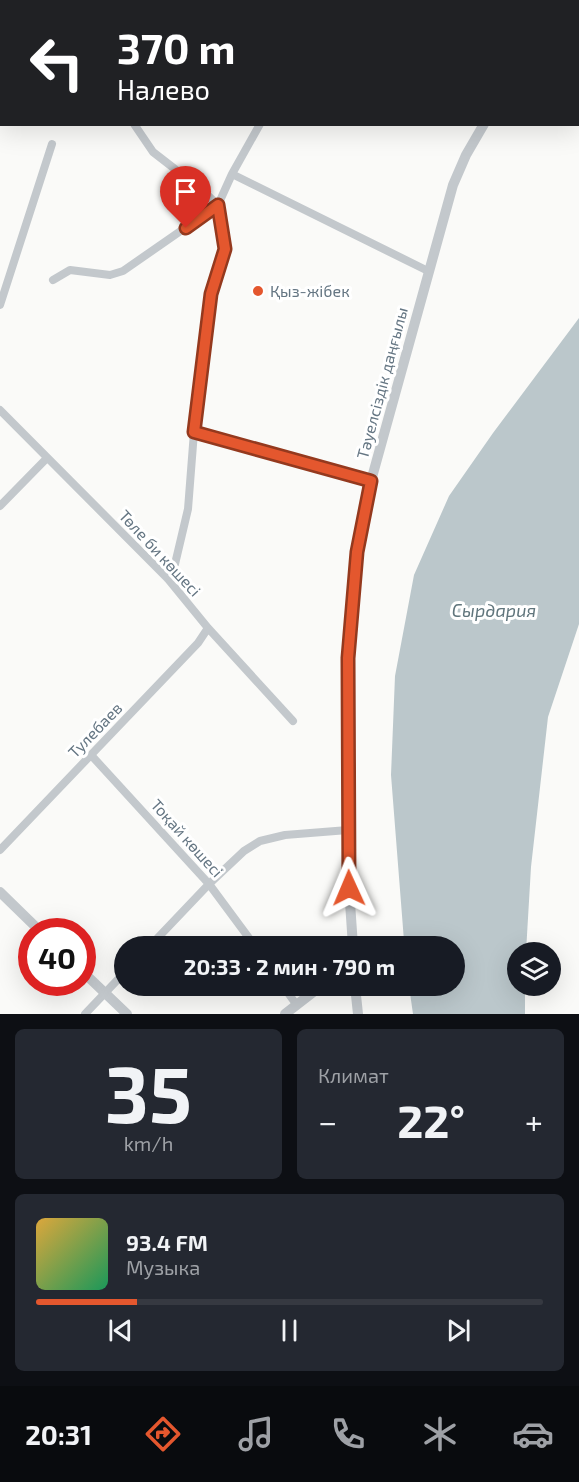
<!DOCTYPE html>
<html lang="ru">
<head>
<meta charset="utf-8">
<style>
	body { margin:0; font-family:"Exo 2",sans-serif; background:#242831; color:#f1f3f6; height:100vh; display:flex; flex-direction:column; font-size:22px; white-space:nowrap }
	* { box-sizing:border-box; margin:0 }
	p { font-size:20px; color:#9ea1a6 }
	.icon { flex:none; width:33px; height:33px; fill:none; stroke:currentColor; stroke-width:2; stroke-linecap:round; stroke-linejoin:round }
	.map { position:relative; height:1014px; overflow:hidden }
	.sheet { display:flex; flex-direction:column; gap:15px; padding:15px; background:#0d0f14; flex:1 }
	.sheet>* { flex:none }
	.hud { position:absolute; left:0px; top:0px; width:579px; height:126px; box-shadow:0 6px 24px #0002; background:#202124; color:#fff; overflow:hidden }
	.tools { position:absolute; left:507px; top:942px; display:grid; gap:12px }
	.tools a { display:grid; place-items:center; width:54px; height:54px; border-radius:50%; background:#171b24; box-shadow:0 6px 24px #0002; font-size:30px }
	.speed { position:absolute; left:18px; top:918px; display:flex; gap:12px; font-size:30px; font-weight:700; text-align:center }
	.speed>* { display:grid; place-content:center; width:78px; height:78px; border-radius:50%; background:#171b24; box-shadow:0 6px 24px #0002; line-height:1 }
	.speed .limit { border:9px solid #d22; background:#fff; color:#111 }
	.pin { position:absolute; display:grid; place-items:center; width:51px; height:51px; color:#fff; margin:-62px -26px; border-radius:50% 50% 50% 0; rotate:-45deg; box-shadow:0 0 6px #0007 }
	.pin .icon { rotate:45deg }
	.me { position:absolute; width:66px; margin:-33px; rotate:359deg; stroke-linejoin:round; filter:drop-shadow(0 0 4px #0008) }
	.turn { display:flex; align-items:center; gap:21px; height:126px; padding:0 18px; font-size:27px }
	.turn .icon { width:78px; height:78px; stroke-width:2.5 }
	.turn b { display:block; font-size:42px; line-height:51px }
	.big { font-size:45px; font-weight:700; line-height:1.1 }
	.sheet .widget { flex:1; display:flex; flex-direction:column; justify-content:center; gap:9px; min-width:0; padding:0 21px; border-radius:9px; background:#242831 }
	.sheet .dial { align-items:center; gap:0 }
	.dial b { font-size:78px; line-height:1 }
	.song { display:flex; align-items:center; gap:18px }
	.cover { width:72px; height:72px; border-radius:9px; background:linear-gradient(135deg,hsl(40 70% 55%),hsl(150 70% 35%)) }
	.played { height:6px; border-radius:3px; background:linear-gradient(90deg,#e4572e 20%,#363941 20%) }
	.keys { display:flex; justify-content:space-around; direction:ltr }
	.heat { display:flex; justify-content:space-between; align-items:center; font-size:33px; direction:ltr }
	.sheet .tiles { flex:1; display:grid; gap:15px; grid-template-columns:1fr 1fr }
	.widget:last-child { grid-column:span 2 }
	.trip { position:absolute; left:114px; top:936px; width:351px; height:60px; border-radius:30px; background:#171b24; box-shadow:0 6px 24px #0002; font-weight:700; line-height:60px; text-align:center }
	.tabs { display:flex; height:96px; justify-content:space-around; align-items:center; background:#090b0e; color:#9ea1a6 }
	.tabs .icon { width:42px; height:42px }
	.tabs .active { color:#e4572e }
	.tabs b { font-size:27px; color:#f1f3f6 }
	.map>svg:first-child { display:block }
	.water { fill:#bbc7cb }
	.lines { fill:none; stroke-linecap:round; stroke-linejoin:round }
	.minor { stroke:#c3c8cc; stroke-width:8 }
	.tertiary { stroke:#c3c8cc; stroke-width:10 }
	.route-casing { stroke:#94391e; stroke-width:15 }
	.route { stroke:#e4572e; stroke-width:10 }
	.poi-dot { fill:#e4572e; stroke:#fff; stroke-width:2 }
	.labels { text-anchor:middle; stroke-width:6; stroke-linejoin:round; paint-order:stroke }
	.poi-label { font-size:16px; fill:#657683; stroke:#fff; text-anchor:start }
	.street-label { font-size:16px; fill:#657683; stroke:#fff }
	.water-label { font-size:18px; font-style:italic; fill:#60757c; stroke:#fff }
</style>
</head>
<body>
<div class="map">
<svg width="579" height="1014" viewBox="0 0 579 1014">
	<rect width="100%" height="100%" fill="#fafaf8"/>
	<path class="water" d="M579,318V624L548,717L531,867L526,952H518V986H525V1014H413L409,986H454V946H405L404,941L391,775L395,676L414,575L449,496L493,433Z"/>
	<g class="lines">
		<path class="minor" d="M26,2L27,0
			M331,2L332,0
			M0,31H2
			M0,43L2,40
			M134,124L153,152L202,190L218,205
			M232,174L428,271
			M218,205L232,174L260,124
			M53,280L70,270L110,275L123,271L218,205
			M0,305L52,144
			M0,410L168,579L208,628L293,721
			M194,432L371,481
			M0,506L47,458
			M168,579L175,564L188,509L194,432L211,294L225,249L218,205
			M91,755L209,884L255,946
			M0,850L198,643L208,628
			M150,946L209,884L244,851L260,841L285,835L348,830
			M283,986L296,1004
			M85,1014L124,973"/>
		<path class="tertiary" d="M578,21L579,19
			M0,892L41,932
			M353,946L349,888L348,658L357,552L371,481L453,185L466,155L484,124
			M82,971L127,1014
			M355,986L358,1014
			M285,1014L321,986"/>
	</g>
	<g class="lines">
		<g class="route-casing">
			<path id="route" d="M186,228L218,205L225,249L211,294L194,432L371,481L357,552L348,658L349,888"/>
		</g>
		<use href="#route" class="route"/>
	</g>
	<circle class="poi-dot" cx="258" cy="291" r="6"/>
	<g class="labels">
		<g class="poi-label">
			<text x="270" y="297">Қыз-жібек</text>
		</g>
		<g class="street-label">
			<text transform="translate(382 383) rotate(-75)" y="6">Тәуелсіздік даңғылы</text>
			<text transform="translate(160 553) rotate(47)" y="6">Төле би көшесі</text>
			<text transform="translate(95 730) rotate(-46)" y="6">Тулебаев</text>
			<text transform="translate(187 838) rotate(48)" y="6">Тоқай көшесі</text>
		</g>
		<g class="water-label">
			<text x="494" y="617">Сырдария</text>
		</g>
	</g>
</svg>
<div class="tools">
<a><svg class="icon" aria-label="layers" viewBox="0 0 24 24"><path d="M12 4l9 5-9 5-9-5zM3 14l9 5 9-5"/></svg></a>
</div>
<div class="speed"><div class="limit">40</div></div>
<div class="pin" style="left:186px;top:228px;background:#d93025"><svg class="icon" aria-label="arrive" viewBox="0 0 24 24"><path d="M6 21V4h12l-3 4 3 4H6"/></svg></div>
<svg class="me" style="left:349px;top:888px" viewBox="-20 -20 40 40"><path d="M0-17L14 15 0 8-14 15z" fill="#e4572e" stroke="#fff" stroke-width="4"/></svg>
<div class="trip">20:33 · 2 мин · 790 m</div>
<div class="hud">
<div class="turn"><svg class="icon" aria-label="left" viewBox="0 0 24 24"><path d="M17 20v-9H6M10 6l-5 5 5 5"/></svg><div><b>370 m</b>Налево</div></div>
</div>
</div>
<section class="sheet">
<div class="tiles">
<div class="widget dial"><b>35</b><p>km/h</p></div>
<div class="widget"><p>Климат</p>
<div class="heat"><a>−</a><b class="big">22°</b><a>+</a></div>
</div>
<div class="widget">
<div class="song"><i class="cover"></i><div><b>93.4 FM</b><p>Музыка</p></div></div>
<div class="played"></div>
<div class="keys"><svg class="icon" aria-label="previous" viewBox="0 0 24 24"><path d="M18 5L8 12l10 7zM5 5v14"/></svg><svg class="icon" aria-label="pause" viewBox="0 0 24 24"><path d="M8 5v14M16 5v14"/></svg><svg class="icon" aria-label="next" viewBox="0 0 24 24"><path d="M6 5l10 7-10 7zM19 5v14"/></svg></div>
</div>
</div>
</section>
<nav class="tabs">
<b>20:31</b>
<svg class="icon active" aria-label="directions" viewBox="0 0 24 24"><path d="M12 3l9 9-9 9-9-9zM9 14v-3h6M13 9l2 2-2 2"/></svg>
<svg class="icon" aria-label="music" viewBox="0 0 24 24"><path d="M9 18V5l10-2v13"/><circle cx="6" cy="18" r="3"/><circle cx="16" cy="16" r="3"/></svg>
<svg class="icon" aria-label="phone" viewBox="0 0 24 24"><path d="M5 4h4l2 5-3 2q2 4 5 5l2-3 5 2v4C11 20 4 13 5 4z"/></svg>
<svg class="icon" aria-label="climate" viewBox="0 0 24 24"><path d="M12 3v18M4 7l16 10M4 17L20 7"/></svg>
<svg class="icon" aria-label="car" viewBox="0 0 24 24"><path d="M5 17H2v-5l4-1 3-4h7l3 4 3 1v5h-3M9 17h6M6 11h13"/><circle cx="7" cy="17" r="2"/><circle cx="17" cy="17" r="2"/></svg>
</nav>
</body>
</html>
